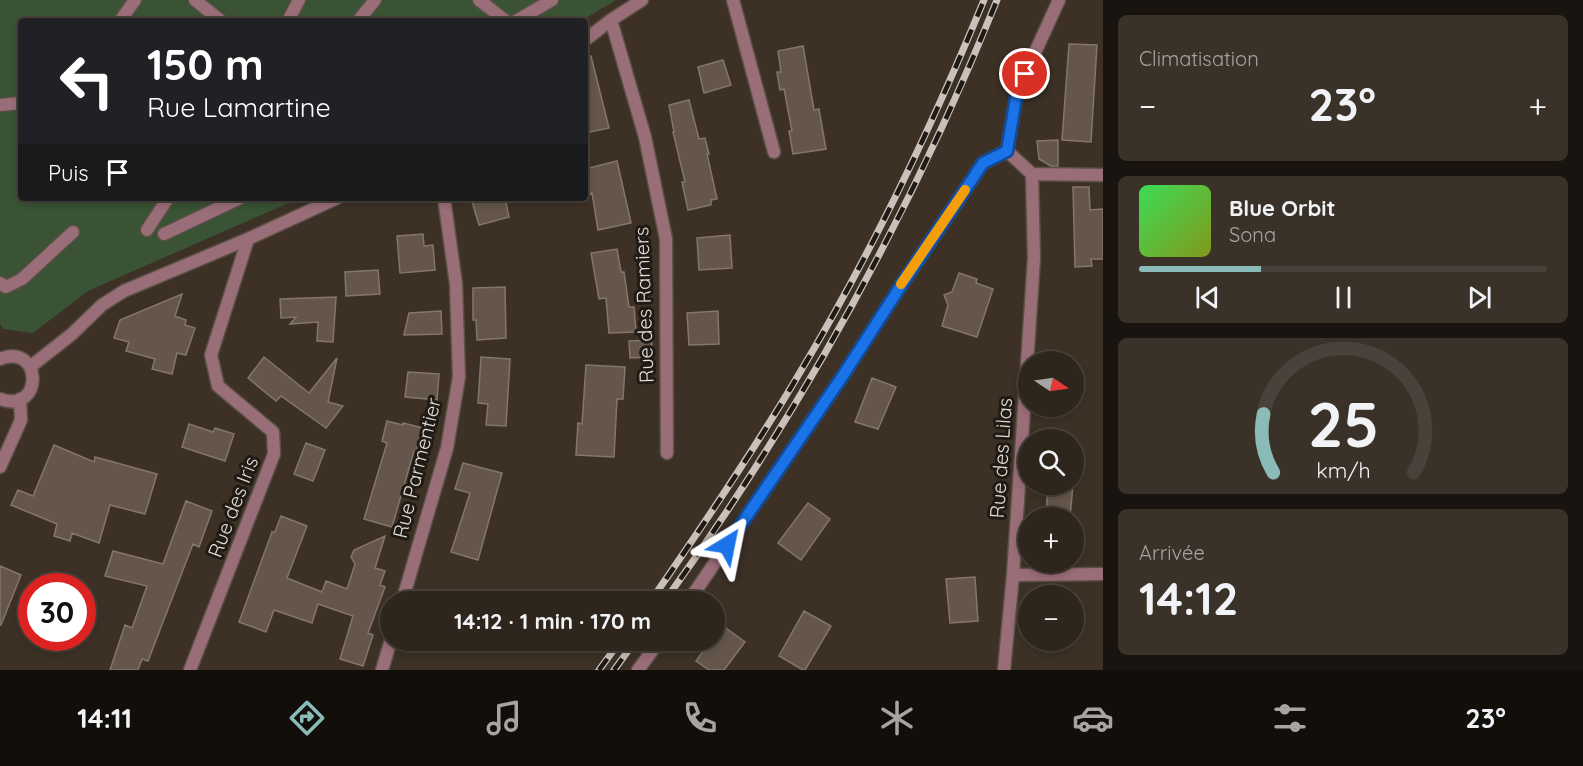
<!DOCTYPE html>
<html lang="fr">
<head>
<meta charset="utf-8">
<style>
	body { margin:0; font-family:Quicksand,sans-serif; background:#3a3129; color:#f1f3f6; height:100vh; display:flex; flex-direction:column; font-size:22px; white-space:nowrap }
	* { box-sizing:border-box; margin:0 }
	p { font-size:20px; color:#a7a5a3 }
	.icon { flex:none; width:33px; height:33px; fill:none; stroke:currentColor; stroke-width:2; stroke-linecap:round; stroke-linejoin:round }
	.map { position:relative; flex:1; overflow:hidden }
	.panel { display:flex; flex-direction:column; gap:15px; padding:15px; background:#19140f; width:480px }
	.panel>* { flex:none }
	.top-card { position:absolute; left:18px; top:18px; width:570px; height:183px; border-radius:6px; box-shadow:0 3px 9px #0003,0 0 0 2px #49423b; background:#202124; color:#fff; overflow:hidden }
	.needle { width:39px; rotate:103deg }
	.fabs { position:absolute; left:1018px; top:351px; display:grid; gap:12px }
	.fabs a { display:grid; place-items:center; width:66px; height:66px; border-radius:50%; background:#2e251c; box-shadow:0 3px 9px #0003,0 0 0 2px #49423b; font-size:30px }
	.speed { position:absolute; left:18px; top:573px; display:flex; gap:12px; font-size:30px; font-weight:700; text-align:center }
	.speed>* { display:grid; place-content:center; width:78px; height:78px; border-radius:50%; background:#2e251c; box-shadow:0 3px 9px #0003,0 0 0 2px #49423b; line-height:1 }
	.speed .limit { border:9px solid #d22; background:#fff; color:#111 }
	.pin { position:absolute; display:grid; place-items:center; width:51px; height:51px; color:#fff; margin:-26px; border:3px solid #fff; border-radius:50%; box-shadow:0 2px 6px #0007 }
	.me { position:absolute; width:66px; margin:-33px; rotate:35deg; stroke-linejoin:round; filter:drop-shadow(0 0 4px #0008) }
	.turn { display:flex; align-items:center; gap:21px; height:126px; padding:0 30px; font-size:27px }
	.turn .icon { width:78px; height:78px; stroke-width:2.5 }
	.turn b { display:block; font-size:42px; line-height:51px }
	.then { display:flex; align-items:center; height:57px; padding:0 30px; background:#0003; gap:12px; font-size:22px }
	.big { font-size:45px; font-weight:700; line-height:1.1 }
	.panel .card { flex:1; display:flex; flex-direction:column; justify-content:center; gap:9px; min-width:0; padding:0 21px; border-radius:9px; background:#3a3129 }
	.panel .dial { align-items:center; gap:0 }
	.dial svg { height:156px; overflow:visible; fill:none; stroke:#49423b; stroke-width:7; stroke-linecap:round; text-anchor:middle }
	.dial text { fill:#f1f3f6; stroke:none }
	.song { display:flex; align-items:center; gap:18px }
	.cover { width:72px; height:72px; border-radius:9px; background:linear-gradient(135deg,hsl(130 70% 55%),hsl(70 70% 35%)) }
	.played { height:6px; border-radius:3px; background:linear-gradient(90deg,#8bbbb9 30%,#49423b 30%) }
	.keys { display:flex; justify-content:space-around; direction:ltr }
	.heat { display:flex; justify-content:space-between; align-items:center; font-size:33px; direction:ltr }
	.trip { position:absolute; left:380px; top:591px; width:345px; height:60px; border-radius:30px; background:#2e251c; box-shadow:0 3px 9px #0003,0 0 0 2px #49423b; font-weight:700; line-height:60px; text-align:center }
	.tabs { display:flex; height:96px; justify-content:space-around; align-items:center; background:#120f0b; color:#a7a5a3 }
	.tabs .icon { width:42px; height:42px }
	.tabs .selected { color:#8bbbb9 }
	.tabs b { font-size:27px; color:#f1f3f6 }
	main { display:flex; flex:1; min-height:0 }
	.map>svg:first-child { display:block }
	.green { fill:#395334 }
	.building { fill:#64564b; stroke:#84766a; stroke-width:1.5 }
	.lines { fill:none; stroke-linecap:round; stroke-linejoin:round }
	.lane-casing { stroke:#5b5046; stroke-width:15 }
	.street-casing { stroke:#5b5046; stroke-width:15 }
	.lane { stroke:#9a6e79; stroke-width:12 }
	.street { stroke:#9a6e79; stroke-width:12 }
	.rail-casing { stroke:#cac1ba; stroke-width:7 }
	.rail { stroke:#201a15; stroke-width:4.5; stroke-dasharray:14; stroke-linecap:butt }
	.route-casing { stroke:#114b97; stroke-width:15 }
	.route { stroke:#1a73e8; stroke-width:10 }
	.slow { stroke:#f59e0b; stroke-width:10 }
	.labels { text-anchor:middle; stroke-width:6; stroke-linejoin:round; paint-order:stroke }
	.street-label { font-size:20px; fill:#e4dbd5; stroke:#201a15 }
</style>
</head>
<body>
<main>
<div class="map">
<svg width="1103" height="670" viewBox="0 0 1103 670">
	<rect width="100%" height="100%" fill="#3d3126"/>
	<path class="green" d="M0,0H616L581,21H21V198H300L88,291L33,333L3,329L0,324Z"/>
	<path class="building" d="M1069,44L1097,45L1091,142L1062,140Z
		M803,46L814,110L819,109L826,149L793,154L789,131H792L784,89L780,90L777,72H781L778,51Z
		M591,56L609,128L585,133V57Z
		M723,60L731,85L704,93L698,67Z
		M689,100L699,139L705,138L709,154H707L717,199L711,200V205L688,210L682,182H685L673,132H674L669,105Z
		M1058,140V166H1051L1039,159L1037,141Z
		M617,161L631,223L598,230L592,193L590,194L585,169Z
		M1073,187H1089L1090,210L1103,209V259H1091L1092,266L1075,267Z
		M471,198H505L509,217L479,225Z
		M423,234L424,246L433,245L435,270L400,273L397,236Z
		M730,235L732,268L699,270L697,238Z
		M617,249L621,272H624L629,307H634L636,332L609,333L606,298L599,299L591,253Z
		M378,270L380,294L346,296L345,272Z
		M959,273L977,279L976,283L993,289L977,337L942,326L948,305L944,295L952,292Z
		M505,287L506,338L477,340L476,320H473V288Z
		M182,294L175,316L186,320L185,325L195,328L186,355L177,353L172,374L152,369L155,359L126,351L129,342L114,338L120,320Z
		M336,297L333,342L317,341L318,322L290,324L296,317L281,318L280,299Z
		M441,311L442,334L404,335L409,313Z
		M718,311L719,344L689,345L687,313Z
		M652,340L651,357L630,358L629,341Z
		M264,357L309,393L337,358L328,402L343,406L326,428L281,396L276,401L248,378Z
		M481,357L510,359L506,426L486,425L488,404L478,403Z
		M586,365L625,367L623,399H617L614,457L576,455L578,423L582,424Z
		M408,372L439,374L437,400L405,397Z
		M872,378L896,387L878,429L855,422Z
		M387,421L403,425V423L423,428L416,451H414L392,527L364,519L387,443L382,441Z
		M189,424L213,432L215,428L234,434L225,461L182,447Z
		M306,443L325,450L313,481L294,474Z
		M54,445L94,462L95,457L157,474L145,514L110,505L99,543L72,533L70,541L54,536L57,524L11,505L18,490L33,496Z
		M463,463L502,473L478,560L451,552L470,493L455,489Z
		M1048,484H1073L1070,518H1046Z
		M186,501L212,511L199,547L193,544L148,661L142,659L138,670H110L125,625L132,628L147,586L105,576L113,551L163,564Z
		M808,503L830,519L801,560L778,543Z
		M281,516L307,526L287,578L322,592L326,581L347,589L355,564L351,557L354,550L385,536L375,568L385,571L380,585L385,587L368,633L373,635L363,666L340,659L353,616L318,604L312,623L274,610L266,632L239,622L272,532H275Z
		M0,566L21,575L1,625H0Z
		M975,577L978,621L950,623L946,579Z
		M804,611L831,626L805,670H803L779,656Z
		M723,626L745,642L724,670H709L696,661L711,640H714V637Z"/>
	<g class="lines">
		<g class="lane-casing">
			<path id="lane" d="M195,0L221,21
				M479,0L506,21
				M733,0L774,152
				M120,21L135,0
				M288,21L299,0
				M358,21L375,0
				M516,21L552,0
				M0,105L21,103
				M147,230L168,198
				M164,234L240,198
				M0,283L6,287L22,279L73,232"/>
		</g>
		<g class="street-casing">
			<path id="street" d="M611,20L645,137L666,239L667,453
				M585,40L611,20L642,0
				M1032,174L1103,175
				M0,359C43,342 44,415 0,399
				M30,367L72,334L102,305L124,291L248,239L337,198
				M0,467L21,420L20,399
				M1013,575L1103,574
				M402,602L447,448L459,377L456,284L444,198
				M688,602L842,377L902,284L983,163L1007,151L1017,92L1059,0
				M190,670L274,454L273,432L218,386L211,355L248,239
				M382,670L391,640
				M638,670L660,640
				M1004,670L1013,575L1034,258L1032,174L1007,151"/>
		</g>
		<use href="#lane" class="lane"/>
		<use href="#street" class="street"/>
		<g class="rail-casing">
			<path id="rail" d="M650,602C702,527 753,452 799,374C871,254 931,129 984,0
				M664,602C799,415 911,213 997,0
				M599,670L621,640
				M614,670L636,640"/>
		</g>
		<use href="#rail" class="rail"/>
	</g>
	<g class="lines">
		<g class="route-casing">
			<path id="route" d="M727,545L842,377L902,284L983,163L1007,151L1017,92L1025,74"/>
		</g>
		<use href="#route" class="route"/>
		<path class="slow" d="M901,284L965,190"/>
	</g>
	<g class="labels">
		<g class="street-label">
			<text transform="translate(644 305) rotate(-92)" y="7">Rue des Ramiers</text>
			<text transform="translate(1001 458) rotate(-86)" y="7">Rue des Lilas</text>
			<text transform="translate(417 468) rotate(-76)" y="7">Rue Parmentier</text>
			<text transform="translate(233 507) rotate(-69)" y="7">Rue des Iris</text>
		</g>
	</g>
</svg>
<div class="fabs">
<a><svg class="needle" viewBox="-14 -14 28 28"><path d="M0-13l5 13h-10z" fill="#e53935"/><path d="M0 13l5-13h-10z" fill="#a7a5a3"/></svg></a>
<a><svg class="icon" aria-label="search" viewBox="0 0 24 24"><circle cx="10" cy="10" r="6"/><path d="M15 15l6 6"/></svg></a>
<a>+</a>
<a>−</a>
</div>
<div class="speed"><div class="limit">30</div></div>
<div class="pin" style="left:1025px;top:74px;background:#d93025"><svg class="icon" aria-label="arrive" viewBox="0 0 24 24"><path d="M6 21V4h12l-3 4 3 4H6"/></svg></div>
<svg class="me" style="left:727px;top:545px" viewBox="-20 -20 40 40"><path d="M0-17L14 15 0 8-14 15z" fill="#1a73e8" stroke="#fff" stroke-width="4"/></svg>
<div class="trip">14:12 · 1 min · 170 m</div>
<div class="top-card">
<div class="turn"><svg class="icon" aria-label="left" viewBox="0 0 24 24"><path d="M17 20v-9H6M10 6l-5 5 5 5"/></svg><div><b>150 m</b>Rue Lamartine</div></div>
<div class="then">Puis<svg class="icon" aria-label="arrive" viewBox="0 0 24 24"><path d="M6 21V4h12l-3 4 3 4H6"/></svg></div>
</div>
</div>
<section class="panel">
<div class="card"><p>Climatisation</p>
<div class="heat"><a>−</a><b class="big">23°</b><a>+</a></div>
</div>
<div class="card">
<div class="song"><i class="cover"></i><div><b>Blue Orbit</b><p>Sona</p></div></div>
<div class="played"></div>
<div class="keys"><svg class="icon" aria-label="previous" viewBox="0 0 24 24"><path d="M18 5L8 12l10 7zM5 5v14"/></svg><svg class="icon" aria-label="pause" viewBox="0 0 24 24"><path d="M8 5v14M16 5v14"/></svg><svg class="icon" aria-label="next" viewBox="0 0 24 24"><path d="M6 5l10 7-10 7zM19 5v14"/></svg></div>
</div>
<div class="card dial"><svg viewBox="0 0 100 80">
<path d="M14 69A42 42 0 1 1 86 69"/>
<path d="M14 69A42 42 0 0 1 9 39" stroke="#8bbbb9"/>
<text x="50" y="56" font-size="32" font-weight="700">25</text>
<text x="50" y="72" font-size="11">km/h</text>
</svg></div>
<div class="card"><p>Arrivée</p><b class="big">14:12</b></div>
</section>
</main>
<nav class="tabs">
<b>14:11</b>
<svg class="icon selected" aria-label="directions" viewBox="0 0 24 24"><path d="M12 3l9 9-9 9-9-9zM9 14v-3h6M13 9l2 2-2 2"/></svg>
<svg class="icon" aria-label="music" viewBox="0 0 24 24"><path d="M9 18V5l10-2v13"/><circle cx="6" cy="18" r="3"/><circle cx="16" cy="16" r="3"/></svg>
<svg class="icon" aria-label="phone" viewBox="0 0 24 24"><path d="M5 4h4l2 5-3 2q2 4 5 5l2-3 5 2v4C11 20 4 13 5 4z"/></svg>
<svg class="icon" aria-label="climate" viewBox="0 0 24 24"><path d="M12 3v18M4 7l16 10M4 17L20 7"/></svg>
<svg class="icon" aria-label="car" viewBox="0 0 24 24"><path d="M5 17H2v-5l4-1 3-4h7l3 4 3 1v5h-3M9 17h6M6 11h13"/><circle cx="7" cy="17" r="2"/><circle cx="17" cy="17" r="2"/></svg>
<svg class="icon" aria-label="filters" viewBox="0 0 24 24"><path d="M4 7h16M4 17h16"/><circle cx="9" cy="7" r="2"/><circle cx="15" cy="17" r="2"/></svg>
<b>23°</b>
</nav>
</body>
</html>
